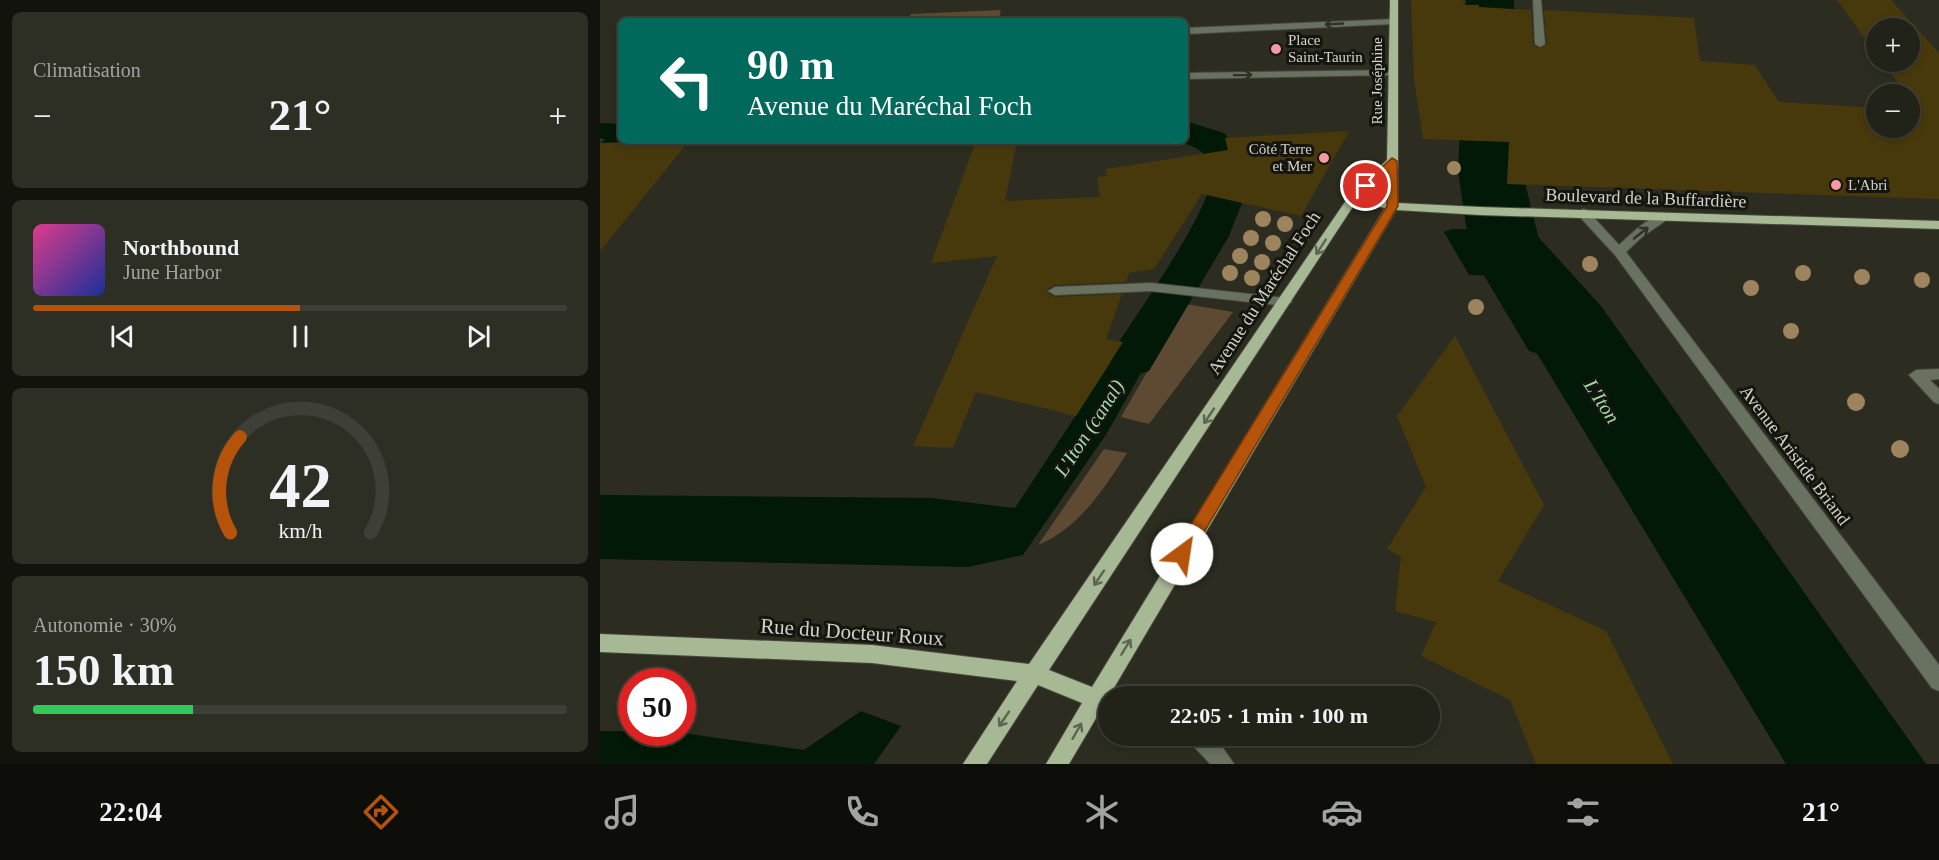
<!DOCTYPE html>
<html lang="fr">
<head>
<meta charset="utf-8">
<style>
	body { margin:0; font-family:Georgia,serif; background:#2d2f25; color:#f1f3f6; height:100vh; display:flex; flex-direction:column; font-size:22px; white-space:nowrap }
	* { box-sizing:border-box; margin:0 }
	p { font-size:20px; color:#a2a4a2 }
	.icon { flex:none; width:33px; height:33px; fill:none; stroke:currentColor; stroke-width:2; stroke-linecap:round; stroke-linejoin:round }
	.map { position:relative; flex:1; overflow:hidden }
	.drawer { display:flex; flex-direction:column; gap:12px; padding:12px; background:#12130d; width:600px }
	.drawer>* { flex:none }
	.top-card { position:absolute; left:18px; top:18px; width:570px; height:126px; border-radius:9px; box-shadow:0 3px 9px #0003,0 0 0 2px #3e3f37; background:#00695c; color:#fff; overflow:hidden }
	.controls { position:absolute; left:1266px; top:18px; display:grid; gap:12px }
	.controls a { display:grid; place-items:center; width:54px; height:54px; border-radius:50%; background:#212218; box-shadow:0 3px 9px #0003,0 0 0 2px #3e3f37; font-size:30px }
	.speed { position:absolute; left:18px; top:668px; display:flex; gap:12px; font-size:30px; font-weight:700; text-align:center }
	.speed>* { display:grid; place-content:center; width:78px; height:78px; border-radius:50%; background:#212218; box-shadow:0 3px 9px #0003,0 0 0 2px #3e3f37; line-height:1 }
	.speed .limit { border:9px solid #d22; background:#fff; color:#111 }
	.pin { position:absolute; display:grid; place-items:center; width:51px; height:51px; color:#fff; margin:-26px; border:3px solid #fff; border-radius:50%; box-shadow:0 2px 6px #0007 }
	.me { position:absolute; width:66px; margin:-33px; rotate:31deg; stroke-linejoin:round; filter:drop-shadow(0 0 4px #0008) }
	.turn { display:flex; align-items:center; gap:21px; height:126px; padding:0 30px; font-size:27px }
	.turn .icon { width:78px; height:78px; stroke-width:2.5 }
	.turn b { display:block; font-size:42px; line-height:51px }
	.big { font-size:45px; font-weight:700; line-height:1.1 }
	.drawer .tile { flex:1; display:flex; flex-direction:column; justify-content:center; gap:9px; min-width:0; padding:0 21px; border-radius:9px; background:#2d2f25 }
	.drawer .dial { align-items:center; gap:0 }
	.dial svg { height:156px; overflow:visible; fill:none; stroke:#3e3f37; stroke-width:7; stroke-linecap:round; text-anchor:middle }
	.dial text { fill:#f1f3f6; stroke:none }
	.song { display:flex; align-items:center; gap:18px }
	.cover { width:72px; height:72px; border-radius:9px; background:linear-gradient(135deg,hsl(330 70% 55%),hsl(230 70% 35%)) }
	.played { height:6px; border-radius:3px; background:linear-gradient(90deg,#b45309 50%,#3e3f37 50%) }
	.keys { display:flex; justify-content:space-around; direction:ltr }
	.heat { display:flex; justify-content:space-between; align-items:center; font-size:33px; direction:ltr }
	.charge { height:9px; border-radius:4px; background:linear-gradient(90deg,#34c759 30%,#3e3f37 0) }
	.trip { position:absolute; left:498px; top:686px; width:342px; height:60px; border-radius:30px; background:#212218; box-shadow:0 3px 9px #0003,0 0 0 2px #3e3f37; font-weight:700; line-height:60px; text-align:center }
	.tabs { display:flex; height:96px; justify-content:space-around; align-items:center; background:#0d0e0a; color:#a2a4a2 }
	.tabs .icon { width:42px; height:42px }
	.tabs .active { color:#b45309 }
	.tabs b { font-size:27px; color:#f1f3f6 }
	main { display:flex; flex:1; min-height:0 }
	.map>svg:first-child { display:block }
	.green { fill:#5e4a32 }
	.water { fill:#011906 }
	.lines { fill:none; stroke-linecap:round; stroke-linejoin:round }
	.canal { fill:#011906; fill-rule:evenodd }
	.river { fill:#011906; fill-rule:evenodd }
	.building { fill:#48390d }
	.minor-casing { stroke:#47483b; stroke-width:2 }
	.major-casing { stroke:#47483b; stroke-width:2 }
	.minor { fill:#697260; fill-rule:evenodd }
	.major { fill:#a6b894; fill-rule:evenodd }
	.tree { fill:#9e845e }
	.oneway { stroke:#2e3127 }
	.oneway2 { stroke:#5d6652 }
	.route { fill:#b45309; stroke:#753606; stroke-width:1.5 }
	.poi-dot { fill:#f49aa3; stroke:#14150f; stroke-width:2 }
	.labels { text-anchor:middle; stroke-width:6; stroke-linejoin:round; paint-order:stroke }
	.far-poi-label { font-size:15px; fill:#d3d3cb; stroke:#14150f; text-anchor:start }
	.far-street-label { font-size:15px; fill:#d3d3cb; stroke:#14150f }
	.street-label { font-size:18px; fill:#d3d3cb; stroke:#14150f }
	.water-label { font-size:20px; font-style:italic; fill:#a1ddaa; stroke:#14150f }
	.near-street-label { font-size:21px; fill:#d3d3cb; stroke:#14150f }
</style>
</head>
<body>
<main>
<section class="drawer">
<div class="tile"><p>Climatisation</p>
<div class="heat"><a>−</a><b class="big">21°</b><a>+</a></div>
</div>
<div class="tile">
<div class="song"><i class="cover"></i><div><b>Northbound</b><p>June Harbor</p></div></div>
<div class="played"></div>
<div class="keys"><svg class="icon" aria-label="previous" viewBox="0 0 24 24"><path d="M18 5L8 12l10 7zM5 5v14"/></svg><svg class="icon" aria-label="pause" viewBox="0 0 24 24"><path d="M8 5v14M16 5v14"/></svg><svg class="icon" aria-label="next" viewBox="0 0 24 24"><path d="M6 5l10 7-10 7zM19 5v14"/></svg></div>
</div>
<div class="tile dial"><svg viewBox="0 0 100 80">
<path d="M14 69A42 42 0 1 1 86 69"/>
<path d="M14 69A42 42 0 0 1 19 20" stroke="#b45309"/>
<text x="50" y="56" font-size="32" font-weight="700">42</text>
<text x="50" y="72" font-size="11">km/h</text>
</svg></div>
<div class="tile"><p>Autonomie · 30%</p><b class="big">150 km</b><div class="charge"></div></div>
</section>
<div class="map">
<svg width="1339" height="764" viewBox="0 0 1339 764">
	<rect width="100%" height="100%" fill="#2c2d20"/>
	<path class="green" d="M401,10L398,21H307L311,14Z
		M586,304L633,312L549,424L521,417Z
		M504,449L527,453C504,489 479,528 438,545Z"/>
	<path class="water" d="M877,0H903L907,6L905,113L907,184L876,183L882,141L880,13Z
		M0,123L21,124V141H61L2,143L5,139L0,138Z
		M625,138L632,149L634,201L630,217L633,218L597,282L567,278L609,213L618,188L612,156L594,144Z
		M852,229L932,230L1001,306L1326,764H1186L907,304L893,276L869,275L844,232Z
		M553,298L581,302L507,433L423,555L368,567L0,559V495L331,498L415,508Z
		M261,711L301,726L274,764H0V731L76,732L204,750Z"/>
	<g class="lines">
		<path class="canal" d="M585,121L624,133L648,164L651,180L629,236L549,371L532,376L515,371L508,359C527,327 624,195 612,165C606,151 592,146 579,141H585Z"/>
		<path class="river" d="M866,0H914L922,171L942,252L997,332L985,351L957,359L929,351L870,252L858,171Z"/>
	</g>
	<path class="building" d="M811,0H863L864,5H879V7L931,10L933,44L939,49L947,44L944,10L1094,18L1100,61L1155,65L1179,102L1276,108V128H1310V110L1319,111L1310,98V94H1307L1282,62H1310V28H1276V54L1237,0H1291L1339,53V199L907,184L909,142L823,139L814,80Z
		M749,131L701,216L602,194L554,269L529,273L526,282L455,285L447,289V293L455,297L522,294L506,339L523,342L476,416L376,392L353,448L313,446L397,256L331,263L376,141H417L405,201L500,197L497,177L507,176L506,169L628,150L625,138Z
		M89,141L0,251V143Z
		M855,336L944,505L898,581L1006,631L1073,764H936L910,700L821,656L836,622L795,611L801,557L787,549L826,487L797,416Z"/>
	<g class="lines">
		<g class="minor-casing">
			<path id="minor" d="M933,0H941L945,44L940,47L935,44Z
				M796,19V23L793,24L585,34V28Z
				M795,70L797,72L792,75L585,79V73Z
				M983,209L987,210L1019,245C1030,235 1054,211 1068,213V219L1042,237L1026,252L1339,665V691L1332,688L1015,255L979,216L977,213Z
				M551,283L685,298L692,302L685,306L551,291L455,295L448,291L455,287Z
				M1339,369V379L1330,380L1339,389V404L1334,402L1309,375L1316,370Z
				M586,735H614L634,764H610C602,754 591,746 586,735Z"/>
		</g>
		<g class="major-casing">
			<path id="major" d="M790,0H798V203L880,207L1339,221V229L880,215L796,210L469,764H446L482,703L438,685L387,764H363L417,681L272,663L0,652V634L272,645L429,664L749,196L787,160ZM787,172L786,201L762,196ZM756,202L785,208L492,687L449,670Z"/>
		</g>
		<use href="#minor" class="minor"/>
		<use href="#major" class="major"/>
	</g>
	<g class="tree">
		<circle cx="854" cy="168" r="7"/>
		<circle cx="663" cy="219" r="8"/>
		<circle cx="685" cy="224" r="8"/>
		<circle cx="651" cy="238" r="8"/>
		<circle cx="673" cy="243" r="8"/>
		<circle cx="640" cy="256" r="8"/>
		<circle cx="662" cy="262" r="8"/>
		<circle cx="990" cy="264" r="8"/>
		<circle cx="630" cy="273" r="8"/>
		<circle cx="1203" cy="273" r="8"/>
		<circle cx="1262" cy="277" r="8"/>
		<circle cx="652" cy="278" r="8"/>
		<circle cx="1322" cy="280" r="8"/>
		<circle cx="1151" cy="288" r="8"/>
		<circle cx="876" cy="307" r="8"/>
		<circle cx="1191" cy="331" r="8"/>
		<circle cx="1256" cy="402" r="9"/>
		<circle cx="1300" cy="449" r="9"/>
	</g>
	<defs><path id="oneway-shaft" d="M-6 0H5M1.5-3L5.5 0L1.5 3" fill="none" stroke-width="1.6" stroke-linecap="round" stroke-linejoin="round" transform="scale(1.5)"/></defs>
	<g class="oneway">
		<use href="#oneway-shaft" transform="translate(734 24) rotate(177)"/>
		<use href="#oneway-shaft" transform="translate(643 75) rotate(-1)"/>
		<use href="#oneway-shaft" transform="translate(1041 233) rotate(-38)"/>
	</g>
	<g class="oneway2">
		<use href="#oneway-shaft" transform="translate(721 247) rotate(123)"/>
		<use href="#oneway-shaft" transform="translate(609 416) rotate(124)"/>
		<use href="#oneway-shaft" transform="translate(499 578) rotate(124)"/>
		<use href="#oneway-shaft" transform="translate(526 647) rotate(-59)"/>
		<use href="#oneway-shaft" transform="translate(404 719) rotate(124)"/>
		<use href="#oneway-shaft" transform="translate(477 731) rotate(-60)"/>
	</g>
	<path class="route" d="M792,158L797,161L798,206L588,559L582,561L576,559L574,554L576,549L787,206V172L770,188L761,186Z"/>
	<g class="poi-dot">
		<circle cx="676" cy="49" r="6"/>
		<circle cx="724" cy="158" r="6"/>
		<circle cx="1236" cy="185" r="6"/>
	</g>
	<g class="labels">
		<g class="far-poi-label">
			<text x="688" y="45">Place<tspan x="688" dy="17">Saint-Taurin</tspan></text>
			<text x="712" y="154" text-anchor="end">Côté Terre<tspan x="712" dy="17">et Mer</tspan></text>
			<text x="1248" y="190">L'Abri</text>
		</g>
		<g class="far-street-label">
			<text transform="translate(777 81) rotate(-90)" y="5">Rue Joséphine</text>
		</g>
		<g class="street-label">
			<text transform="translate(1046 198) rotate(2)" y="6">Boulevard de la Buffardière</text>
			<text transform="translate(664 293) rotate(-57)" y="6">Avenue du Maréchal Foch</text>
			<text transform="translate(1195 455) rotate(53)" y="6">Avenue Aristide Briand</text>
		</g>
		<g class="water-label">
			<text transform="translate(1002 401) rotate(57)" y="7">L'Iton</text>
			<text transform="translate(489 428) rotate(-57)" y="7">L'Iton (canal)</text>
		</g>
		<g class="near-street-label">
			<text transform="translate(252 632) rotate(4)" y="7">Rue du Docteur Roux</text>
		</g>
	</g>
</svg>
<div class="controls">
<a>+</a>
<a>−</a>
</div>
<div class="speed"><div class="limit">50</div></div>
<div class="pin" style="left:766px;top:186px;background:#d93025"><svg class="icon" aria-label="arrive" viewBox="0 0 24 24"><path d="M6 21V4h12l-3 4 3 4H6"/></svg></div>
<svg class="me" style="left:582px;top:554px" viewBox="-20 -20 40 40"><circle r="19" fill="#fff"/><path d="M0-13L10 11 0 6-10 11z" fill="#b45309"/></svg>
<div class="trip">22:05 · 1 min · 100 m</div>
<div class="top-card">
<div class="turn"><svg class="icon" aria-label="left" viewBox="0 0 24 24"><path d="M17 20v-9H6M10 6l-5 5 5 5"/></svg><div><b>90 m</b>Avenue du Maréchal Foch</div></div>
</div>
</div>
</main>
<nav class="tabs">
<b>22:04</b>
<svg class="icon active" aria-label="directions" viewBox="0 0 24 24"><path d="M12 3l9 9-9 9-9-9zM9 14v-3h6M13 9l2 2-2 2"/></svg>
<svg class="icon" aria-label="music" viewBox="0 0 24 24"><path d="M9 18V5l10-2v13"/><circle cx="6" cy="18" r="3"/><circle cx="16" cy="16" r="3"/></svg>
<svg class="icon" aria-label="phone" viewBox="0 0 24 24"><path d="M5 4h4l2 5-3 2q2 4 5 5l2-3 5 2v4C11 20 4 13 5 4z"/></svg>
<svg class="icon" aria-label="climate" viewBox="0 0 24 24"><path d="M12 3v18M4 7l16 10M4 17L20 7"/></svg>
<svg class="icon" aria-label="car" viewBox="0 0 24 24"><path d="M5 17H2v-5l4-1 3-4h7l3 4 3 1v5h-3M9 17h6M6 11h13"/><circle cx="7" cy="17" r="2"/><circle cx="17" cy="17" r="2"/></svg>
<svg class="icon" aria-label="filters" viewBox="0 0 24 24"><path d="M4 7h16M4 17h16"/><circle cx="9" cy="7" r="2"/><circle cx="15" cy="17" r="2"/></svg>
<b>21°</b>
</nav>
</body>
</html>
